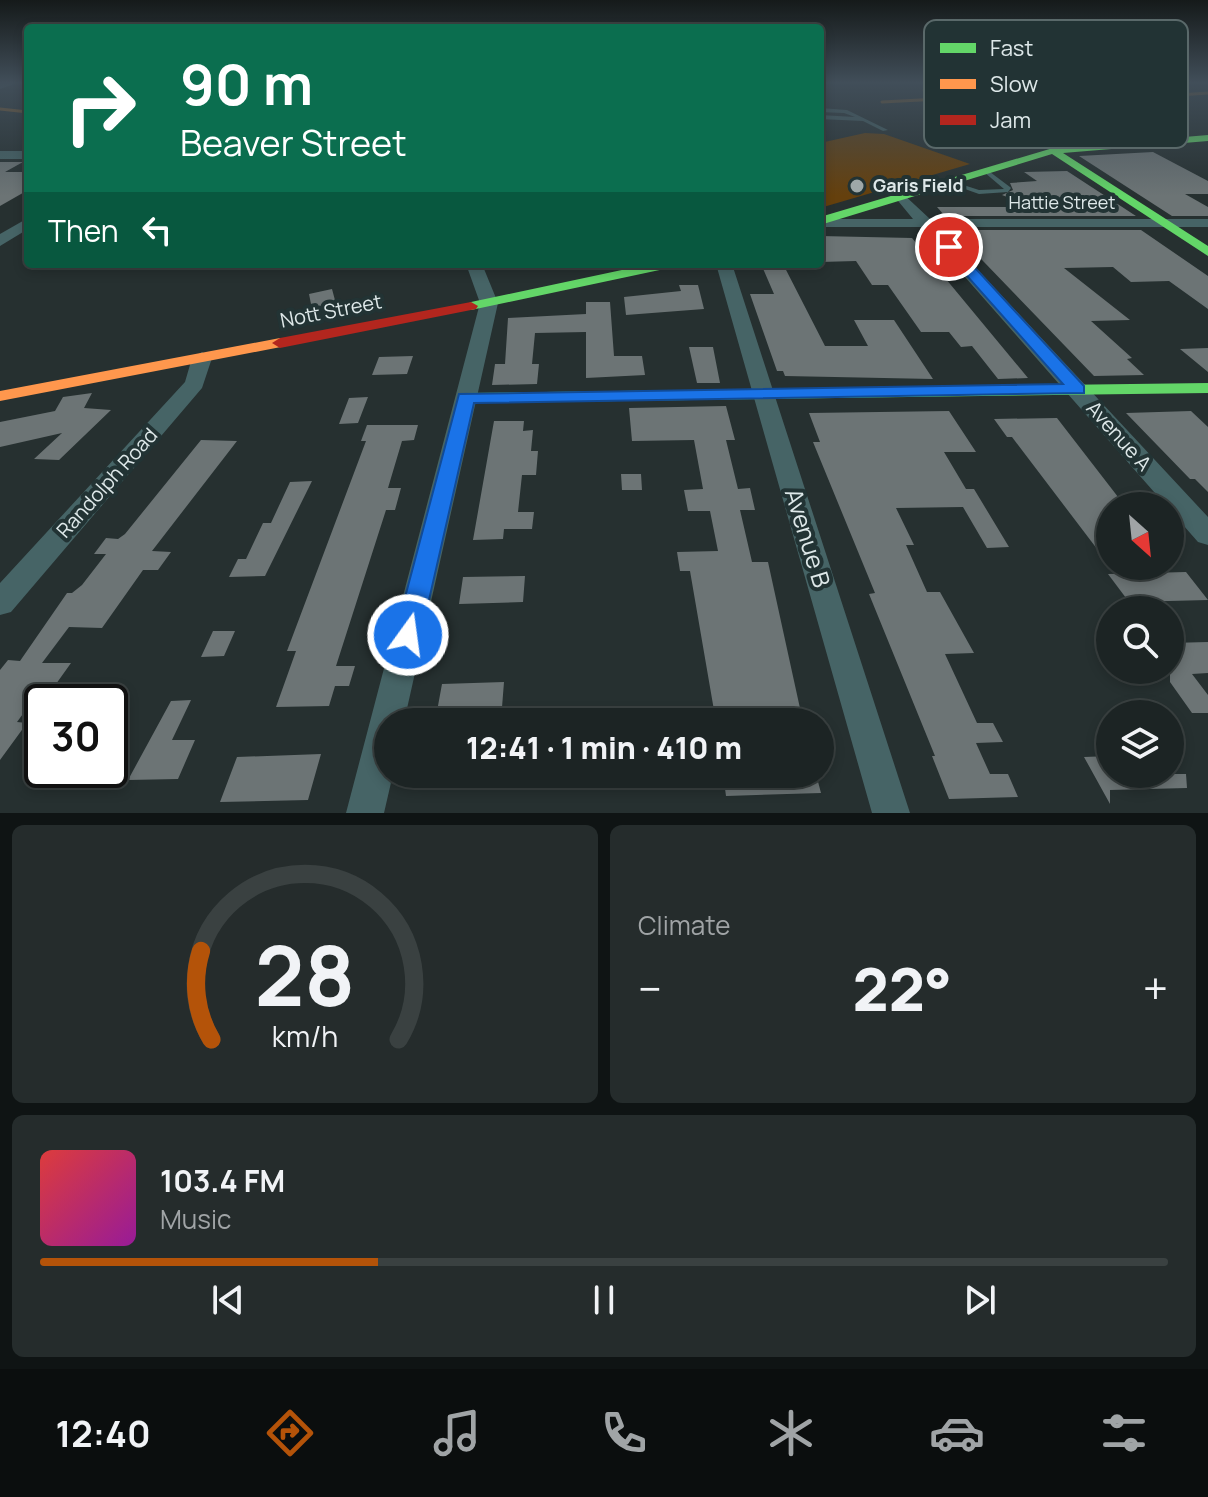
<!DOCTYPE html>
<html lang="en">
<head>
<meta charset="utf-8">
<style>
	body { margin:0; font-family:Manrope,sans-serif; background:#252c2c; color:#f1f3f6; height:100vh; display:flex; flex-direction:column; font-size:30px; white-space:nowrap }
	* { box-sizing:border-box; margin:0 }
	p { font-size:26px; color:#a0a4a6 }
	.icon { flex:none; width:44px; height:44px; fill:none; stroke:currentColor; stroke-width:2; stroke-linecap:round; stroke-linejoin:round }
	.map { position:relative; height:813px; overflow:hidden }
	.panel { display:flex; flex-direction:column; gap:12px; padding:12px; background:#0f1414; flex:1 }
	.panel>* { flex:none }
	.top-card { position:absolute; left:24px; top:24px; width:800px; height:244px; border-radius:8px; box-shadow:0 4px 12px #0003,0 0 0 2px #3a4141; background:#0b6e4f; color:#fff; overflow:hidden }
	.needle { width:52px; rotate:153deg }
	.tools { position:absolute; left:1096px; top:492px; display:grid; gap:16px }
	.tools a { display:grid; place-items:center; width:88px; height:88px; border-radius:50%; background:#1c2424; box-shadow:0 4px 12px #0003,0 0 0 2px #3a4141; font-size:40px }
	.speed { position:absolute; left:24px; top:684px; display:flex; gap:16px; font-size:40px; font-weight:700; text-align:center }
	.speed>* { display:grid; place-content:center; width:104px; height:104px; border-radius:50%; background:#1c2424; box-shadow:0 4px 12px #0003,0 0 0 2px #3a4141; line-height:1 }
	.speed .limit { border:4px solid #111; border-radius:12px; background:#fff; color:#111 }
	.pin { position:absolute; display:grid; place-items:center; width:68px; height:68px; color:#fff; margin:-34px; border:4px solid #fff; border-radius:50%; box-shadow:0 2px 8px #0007 }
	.me { position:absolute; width:88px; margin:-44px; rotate:14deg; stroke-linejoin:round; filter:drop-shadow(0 0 6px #0008) }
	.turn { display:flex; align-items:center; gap:28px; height:168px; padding:0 24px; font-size:36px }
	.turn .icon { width:104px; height:104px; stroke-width:2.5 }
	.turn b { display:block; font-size:56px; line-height:68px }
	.then { display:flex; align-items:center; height:76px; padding:0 24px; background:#0003; gap:16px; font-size:30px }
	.big { font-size:60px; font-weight:800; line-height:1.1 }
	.panel .card { flex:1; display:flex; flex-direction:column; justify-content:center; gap:12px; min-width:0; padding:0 28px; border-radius:12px; background:#252c2c }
	.panel .dial { align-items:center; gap:0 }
	.dial svg { height:208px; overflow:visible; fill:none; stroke:#3a4141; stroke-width:7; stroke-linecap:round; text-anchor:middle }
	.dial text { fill:#f1f3f6; stroke:none }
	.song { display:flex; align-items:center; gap:24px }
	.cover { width:96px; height:96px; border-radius:12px; background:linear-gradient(135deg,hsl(0 70% 55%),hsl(300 70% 35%)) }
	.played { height:8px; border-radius:4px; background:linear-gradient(90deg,#b45309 30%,#3a4141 30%) }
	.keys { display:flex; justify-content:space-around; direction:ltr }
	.heat { display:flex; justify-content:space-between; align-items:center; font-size:44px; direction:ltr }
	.panel .tiles { flex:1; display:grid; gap:12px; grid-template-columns:1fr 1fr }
	.card:last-child { grid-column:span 2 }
	.trip { position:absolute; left:374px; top:708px; width:460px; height:80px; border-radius:40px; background:#1c2424; box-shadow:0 4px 12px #0003,0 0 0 2px #3a4141; font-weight:800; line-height:80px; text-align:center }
	.dock { display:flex; height:128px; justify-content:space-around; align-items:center; background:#0b0e0e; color:#a0a4a6 }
	.dock .icon { width:56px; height:56px }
	.dock .active { color:#b45309 }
	.dock b { font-size:36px; color:#f1f3f6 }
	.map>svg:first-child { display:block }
	.green { fill:#65400d }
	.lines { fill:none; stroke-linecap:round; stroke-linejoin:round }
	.stream { stroke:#8f5f25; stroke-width:3 }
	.building { fill:#6c7475 }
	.lane { fill:#466466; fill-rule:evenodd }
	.street { fill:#466466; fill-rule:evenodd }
	.fast { fill:#63d668; fill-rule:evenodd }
	.slow { fill:#ff974d; fill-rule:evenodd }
	.jam { fill:#b3261e; fill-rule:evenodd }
	.route { fill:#1a73e8; stroke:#114b97; stroke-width:2 }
	.poi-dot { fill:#9ea8a8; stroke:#223334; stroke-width:3 }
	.labels { text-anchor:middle; stroke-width:8; stroke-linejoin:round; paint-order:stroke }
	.far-poi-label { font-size:18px; font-weight:bold; fill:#dee8e9; stroke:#223334; text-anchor:start }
	.far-street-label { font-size:18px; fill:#dee8e9; stroke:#223334 }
	.street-label { font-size:20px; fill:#dee8e9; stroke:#223334 }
	.near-street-label { font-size:24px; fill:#dee8e9; stroke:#223334 }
	.key { fill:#223334; stroke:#5a696a; stroke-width:2 }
	.key-label { font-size:22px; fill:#dee8e9 }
</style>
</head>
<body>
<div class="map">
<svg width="1208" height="813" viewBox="0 0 1208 813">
	<rect width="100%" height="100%" fill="#263030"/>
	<path class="green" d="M865,133L884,134L970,164L820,208V143Z"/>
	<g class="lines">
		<path class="stream" d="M882,102L939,99L942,98L924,90L943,88L1163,96L1208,93
			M0,109L28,112"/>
	</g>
	<path class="building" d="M1153,152L1208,181V194H1185L1208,207V216H1172L1079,156Z
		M0,162H23L5,172H28V190L0,206Z
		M1067,171L1136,216H945L937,207H1033L1002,195L1013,190L1010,183L1037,181L1024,172Z
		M959,230H1141L1208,276V309L1169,281L1131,282L1113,267L1064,268L1130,320L1091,321L1132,358L1127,359L1144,375L1094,376L956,233H962Z
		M820,236L912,238L1028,378L998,379L972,346L961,347L949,332H921L888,285H872L856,261L820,262Z
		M761,264H783L825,346H868L854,320H894L933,379L785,376L783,371H777L750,294H774Z
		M679,285H698L704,309L626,315L624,297L681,291Z
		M332,289L336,304L312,309L309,294Z
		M586,302H610L614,356H642L645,375L586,378V332L535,333L532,364H539L537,384L492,385L495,364H505L508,318L586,314Z
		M689,347H713L720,383H697Z
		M1208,348V372L1180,349Z
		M413,356L407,374L372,375L379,357Z
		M92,393L84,408L111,410L59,460L34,459L62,433L0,447V422L55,411L63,397Z
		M368,397L358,423L339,424L349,398Z
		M726,406L735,440H726L738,489L750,488L755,510H740L752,562H768L803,722H716L690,571H680L677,552L718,551L710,511H688L684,490L703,489L694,440L632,441L629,408Z
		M949,411L976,452H944L966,489H974L1009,547L987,548L963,507L896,508L914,545H906L927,592H940L974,653L945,654L977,723H993L1003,742L976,743L990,774H1008L1018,797L949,799L932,756H935L869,594L875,593L813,442H820L809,413Z
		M1191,411L1208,427V492L1195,479H1190L1126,413Z
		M1057,418L1125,506H1110V566L1012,437H1007L994,419Z
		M494,421H524L523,431L533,430L531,451H538L536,475H522L518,512H534L532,529H504L503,539L473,540Z
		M367,425H418L414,440L402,441L388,488H401L395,510H386L336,666H355L349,686H335L329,706L276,707L296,651H287L366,441H361Z
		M201,440L237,441L152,551L171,552L158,570H143L102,628L69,627L42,663H71L56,684H45L17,722L27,723L0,760V670L8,660L20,661L67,593H72L82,585L106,554H94L106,538L118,539L125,534Z
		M621,474H641L642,490H622Z
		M312,481L265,576L229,577L238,559H246L263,523H271L290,482Z
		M1186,572L1208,600L1129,602L1108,574Z
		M525,576L523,602L459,604L463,577Z
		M213,631H235L224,656L201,657Z
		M1208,642V673L1192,674L1208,695V713H1192L1170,682V643Z
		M504,682L501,720L435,722L442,684Z
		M191,700L172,740H195L178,779L128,780L171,701Z
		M321,754L308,800L220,802L237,757Z
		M1110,756V774H1186L1187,788L1110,790V804L1084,757Z
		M723,774H816L821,793L726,796Z"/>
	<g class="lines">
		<path class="lane" d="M1204,82H1208V84Z
			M820,108L847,110L888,130L883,131L863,121L820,119V115L855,117L844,113L820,112Z
			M986,169L1010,187L1011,188L1008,192L979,194L945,182L948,180L979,190L1004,189L984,172V170Z"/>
		<path class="street" d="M16,82L14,84L0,89V83Z
			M0,151H28V159H0Z
			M901,192L930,219H1208V227H938L1208,517V545L1198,542L921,227H820V219H913L894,196Z
			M28,218V229L0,246V234Z
			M466,264H482L498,303L404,722H388V774H393L384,813H346L480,303Z
			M716,264H732L910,813H872Z
			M202,352L212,358L202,388L11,612L0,615V583L185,382L192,358Z"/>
		<path class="fast" d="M1208,135V141L1063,153L1208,246V256L1052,154L820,225V217L1053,148Z
			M650,264H676L669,268L471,310L464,306L471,302Z
			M1208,383V393L466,403L457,398L466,393Z"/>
		<path class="slow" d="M280,338L286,340L288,343L286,346L0,401V391Z"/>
		<path class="jam" d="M471,302L478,306L476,309L280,348L272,343L280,338Z"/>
	</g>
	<linearGradient id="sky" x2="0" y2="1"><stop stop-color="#151a1a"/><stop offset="0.42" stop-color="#414e59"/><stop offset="1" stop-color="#414e59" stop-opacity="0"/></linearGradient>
	<rect width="1208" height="196" fill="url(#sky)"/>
	<path class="route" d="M944,245H954L1084,386V393L474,403L421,635L417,643L408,646L399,643L395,635L459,394L1063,384L944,250Z"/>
	<circle class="poi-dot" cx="857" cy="186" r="8"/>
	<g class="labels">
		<g class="far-poi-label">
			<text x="873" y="192">Garis Field</text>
		</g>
		<g class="far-street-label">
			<text x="1062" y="209">Hattie Street</text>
		</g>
		<g class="street-label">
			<text transform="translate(331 311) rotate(-11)" y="7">Nott Street</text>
			<text transform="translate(1119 436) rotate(48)" y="7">Avenue A</text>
			<text transform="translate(107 483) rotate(-48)" y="7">Randolph Road</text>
		</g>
		<g class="near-street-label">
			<text transform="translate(807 538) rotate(73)" y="8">Avenue B</text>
		</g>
	</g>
	<rect x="924" y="20" width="264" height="128" rx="12" class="key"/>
	<rect x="940" y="43" width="36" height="10" fill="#63d668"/>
	<rect x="940" y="79" width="36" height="10" fill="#ff974d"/>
	<rect x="940" y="115" width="36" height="10" fill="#b3261e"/>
	<g class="key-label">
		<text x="990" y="56">Fast</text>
		<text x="990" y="92">Slow</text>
		<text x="990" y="128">Jam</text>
	</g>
</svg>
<div class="tools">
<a><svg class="needle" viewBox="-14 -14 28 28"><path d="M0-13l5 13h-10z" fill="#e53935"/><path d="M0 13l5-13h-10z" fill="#a0a4a6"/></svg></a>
<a><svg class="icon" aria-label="search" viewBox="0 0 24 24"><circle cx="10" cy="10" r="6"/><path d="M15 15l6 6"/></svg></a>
<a><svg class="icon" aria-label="layers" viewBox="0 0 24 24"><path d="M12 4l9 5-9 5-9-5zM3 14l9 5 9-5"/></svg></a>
</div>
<div class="speed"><div class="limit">30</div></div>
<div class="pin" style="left:949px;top:247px;background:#d93025"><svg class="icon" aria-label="arrive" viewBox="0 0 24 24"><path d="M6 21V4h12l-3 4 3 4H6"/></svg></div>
<svg class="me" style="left:408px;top:635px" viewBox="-20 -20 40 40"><circle r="17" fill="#1a73e8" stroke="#fff" stroke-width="3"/><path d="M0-11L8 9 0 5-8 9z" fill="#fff"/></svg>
<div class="trip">12:41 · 1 min · 410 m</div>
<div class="top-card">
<div class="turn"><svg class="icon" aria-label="right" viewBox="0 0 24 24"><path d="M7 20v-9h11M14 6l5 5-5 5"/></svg><div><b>90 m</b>Beaver Street</div></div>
<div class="then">Then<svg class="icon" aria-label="left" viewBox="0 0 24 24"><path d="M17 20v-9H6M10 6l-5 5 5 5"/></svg></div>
</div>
</div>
<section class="panel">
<div class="tiles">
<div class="card dial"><svg viewBox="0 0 100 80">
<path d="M14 69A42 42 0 1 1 86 69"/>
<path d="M14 69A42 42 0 0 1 10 35" stroke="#b45309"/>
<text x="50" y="56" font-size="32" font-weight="700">28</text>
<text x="50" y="72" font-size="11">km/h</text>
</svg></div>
<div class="card"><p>Climate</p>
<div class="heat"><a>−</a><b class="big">22°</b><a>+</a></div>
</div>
<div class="card">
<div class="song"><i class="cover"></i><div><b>103.4 FM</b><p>Music</p></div></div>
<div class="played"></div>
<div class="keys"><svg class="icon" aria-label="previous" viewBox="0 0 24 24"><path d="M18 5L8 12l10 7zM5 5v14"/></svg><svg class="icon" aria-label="pause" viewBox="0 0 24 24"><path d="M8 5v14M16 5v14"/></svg><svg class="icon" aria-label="next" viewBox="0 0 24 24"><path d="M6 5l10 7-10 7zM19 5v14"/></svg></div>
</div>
</div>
</section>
<nav class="dock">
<b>12:40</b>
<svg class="icon active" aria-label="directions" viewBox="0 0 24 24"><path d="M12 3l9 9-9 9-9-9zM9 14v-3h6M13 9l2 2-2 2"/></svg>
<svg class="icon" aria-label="music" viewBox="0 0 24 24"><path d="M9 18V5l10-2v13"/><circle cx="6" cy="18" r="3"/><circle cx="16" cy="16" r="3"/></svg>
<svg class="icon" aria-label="phone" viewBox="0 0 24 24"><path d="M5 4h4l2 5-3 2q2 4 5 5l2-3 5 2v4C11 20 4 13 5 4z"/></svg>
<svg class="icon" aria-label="climate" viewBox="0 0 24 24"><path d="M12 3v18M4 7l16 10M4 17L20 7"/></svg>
<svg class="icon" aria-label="car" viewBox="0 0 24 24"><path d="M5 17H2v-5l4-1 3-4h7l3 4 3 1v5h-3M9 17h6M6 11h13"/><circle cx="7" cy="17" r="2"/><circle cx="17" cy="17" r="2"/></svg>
<svg class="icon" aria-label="filters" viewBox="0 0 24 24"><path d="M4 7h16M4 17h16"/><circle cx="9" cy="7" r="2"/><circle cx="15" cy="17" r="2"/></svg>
</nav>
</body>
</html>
